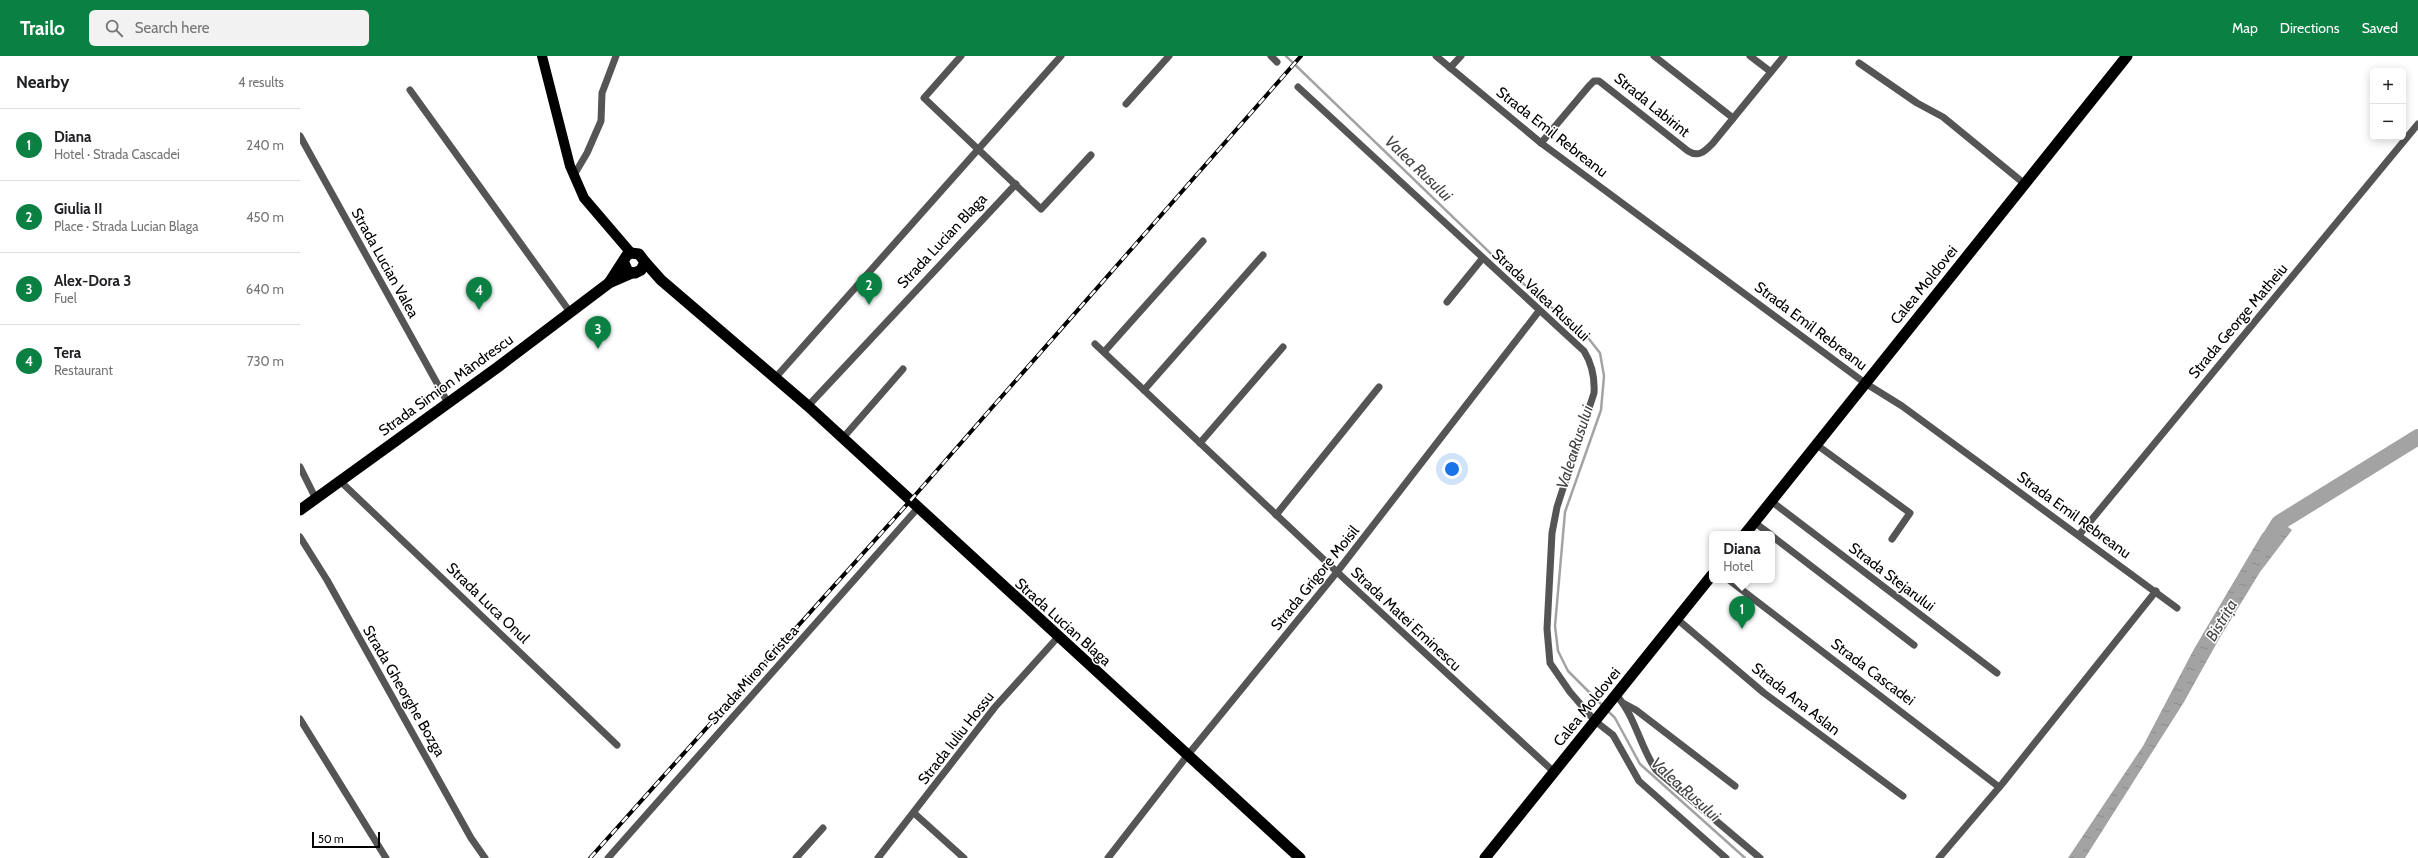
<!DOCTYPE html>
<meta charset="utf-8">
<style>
:root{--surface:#fff;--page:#f2f2f2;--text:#202124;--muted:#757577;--line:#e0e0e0;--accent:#0b8043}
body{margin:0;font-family:Cabin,sans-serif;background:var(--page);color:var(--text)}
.controls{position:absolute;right:12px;top:12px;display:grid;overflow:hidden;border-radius:6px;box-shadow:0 2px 10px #0003}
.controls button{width:36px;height:36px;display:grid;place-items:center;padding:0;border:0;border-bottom:1px solid var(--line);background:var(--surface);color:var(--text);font:20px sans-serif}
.scale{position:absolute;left:12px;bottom:10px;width:68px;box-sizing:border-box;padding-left:4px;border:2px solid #000;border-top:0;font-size:11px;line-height:14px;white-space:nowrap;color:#000;-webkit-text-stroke:3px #fff;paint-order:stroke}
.you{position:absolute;left:1152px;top:413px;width:14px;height:14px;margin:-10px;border:3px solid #fff;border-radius:50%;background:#1a73e8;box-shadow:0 0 0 6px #1a73e833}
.badge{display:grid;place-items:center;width:26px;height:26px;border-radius:50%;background:var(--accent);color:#fff;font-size:13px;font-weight:700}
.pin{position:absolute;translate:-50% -33px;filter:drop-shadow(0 1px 2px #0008)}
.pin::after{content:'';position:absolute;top:21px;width:14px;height:12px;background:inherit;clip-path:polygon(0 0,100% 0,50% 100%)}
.popup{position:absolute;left:1409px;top:475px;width:66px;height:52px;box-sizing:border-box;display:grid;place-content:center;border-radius:6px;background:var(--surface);filter:drop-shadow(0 1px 3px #0005);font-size:13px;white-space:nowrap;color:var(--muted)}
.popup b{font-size:15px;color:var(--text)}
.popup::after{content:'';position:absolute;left:50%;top:100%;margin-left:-8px;border:8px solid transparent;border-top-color:var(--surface)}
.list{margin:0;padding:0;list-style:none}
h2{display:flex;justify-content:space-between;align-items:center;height:52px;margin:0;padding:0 16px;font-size:17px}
h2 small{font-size:13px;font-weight:400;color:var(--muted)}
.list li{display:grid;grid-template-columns:26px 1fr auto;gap:12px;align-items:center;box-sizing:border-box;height:72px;padding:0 16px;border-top:1px solid var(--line)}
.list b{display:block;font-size:15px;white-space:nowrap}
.list p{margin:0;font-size:13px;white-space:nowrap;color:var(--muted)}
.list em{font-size:13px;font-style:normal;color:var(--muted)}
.icon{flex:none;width:22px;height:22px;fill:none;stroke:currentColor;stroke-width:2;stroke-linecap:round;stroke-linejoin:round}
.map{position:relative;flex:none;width:2118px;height:802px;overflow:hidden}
header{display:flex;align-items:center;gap:24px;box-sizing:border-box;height:56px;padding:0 20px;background:var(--accent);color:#fff}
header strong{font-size:19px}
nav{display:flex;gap:22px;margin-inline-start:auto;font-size:14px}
.search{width:280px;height:36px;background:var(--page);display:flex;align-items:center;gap:10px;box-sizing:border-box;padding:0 14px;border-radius:6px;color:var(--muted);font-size:15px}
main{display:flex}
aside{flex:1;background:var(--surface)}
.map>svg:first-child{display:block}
</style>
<header>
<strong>Trailo</strong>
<div class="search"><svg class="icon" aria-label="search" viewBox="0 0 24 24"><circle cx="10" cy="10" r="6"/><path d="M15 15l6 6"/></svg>Search here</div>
<nav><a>Map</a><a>Directions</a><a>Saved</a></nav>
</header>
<main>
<aside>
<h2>Nearby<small>4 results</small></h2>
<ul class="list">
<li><span class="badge">1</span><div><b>Diana</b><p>Hotel · Strada Cascadei</p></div><em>240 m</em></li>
<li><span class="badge">2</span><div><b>Giulia II</b><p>Place · Strada Lucian Blaga</p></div><em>450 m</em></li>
<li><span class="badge">3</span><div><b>Alex-Dora 3</b><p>Fuel</p></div><em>640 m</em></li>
<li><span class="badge">4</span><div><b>Tera</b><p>Restaurant</p></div><em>730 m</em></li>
</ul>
</aside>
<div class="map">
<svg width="2118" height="802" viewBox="0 0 2118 802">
<defs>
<pattern id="water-ripples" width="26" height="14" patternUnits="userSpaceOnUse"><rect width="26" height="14" fill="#a3a3a3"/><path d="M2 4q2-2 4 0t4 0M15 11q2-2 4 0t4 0" fill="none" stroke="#8b8b8b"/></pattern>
</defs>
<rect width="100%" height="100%" fill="#fff"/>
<path fill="url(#water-ripples)" d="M1977,463l15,11 -32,42 -41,67 -35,63 -99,156h-17l75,-112 51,-97 68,-115z"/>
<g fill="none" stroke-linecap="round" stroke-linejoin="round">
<g stroke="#a3a3a3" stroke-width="2.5">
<path d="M986,0l227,219 76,64 11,14 4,23 -3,34 -36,102 -10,114 3,25 10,20 35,35"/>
<path d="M1308,655l7,7 25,46 105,94"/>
</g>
<path stroke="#a3a3a3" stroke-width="16" d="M1969,483l10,-16 139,-86"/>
<g stroke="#555" stroke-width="7">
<path d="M661,0l-37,42 117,111 50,-54"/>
<path d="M971,0l6,6"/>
<path d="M1136,0l105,87 324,240 37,23 275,202"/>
<path d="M1354,0l79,62"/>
<path d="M1450,0l21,16"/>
<path d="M1559,7l58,40 26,14 83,68"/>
<path d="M1150,12l11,-12"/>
<path d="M998,31l286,264c8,13 11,26 10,42l-37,114 -5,26 -5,96 3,34 20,29 25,29 18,14 26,46 87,77"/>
<path d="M110,34l160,222"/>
<path d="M826,48l43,-48"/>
<path d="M0,80l148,267"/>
<path d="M1241,87l48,-57 5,-5h5l89,70c11,7 17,0 25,-8l71,-87"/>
<path d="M274,119l13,-22 14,-32 1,-28 14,-37"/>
<path d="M1147,246l35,-43"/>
<path d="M795,288l242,228 216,199"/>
<path d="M804,296l99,-111"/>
<path d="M476,321l285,-321"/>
<path d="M844,334l119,-135"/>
<path d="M508,350l208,-222"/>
<path d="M542,383l61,-70"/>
<path d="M900,387l83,-96"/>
<path d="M1517,389l93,68 -18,26"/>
<path d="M0,411l16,32"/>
<path d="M40,425l277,264"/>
<path d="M1471,445l226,172"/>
<path d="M976,459l103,-128"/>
<path d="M1454,466l16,12"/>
<path d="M1779,479l339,-411"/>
<path d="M1472,480l142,109"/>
<path d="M0,481l27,43 144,258 14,20"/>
<path d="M1429,524l270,207"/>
<path d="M1377,563l87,74 139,103"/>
<path d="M1316,639c19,20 24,52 40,75l104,88"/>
<path d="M1323,647l13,7 99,76"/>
<path d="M0,663l86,139"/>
<path d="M614,757l50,45"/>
<path d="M308,802l309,-349"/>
<path d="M496,802l27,-30"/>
<path d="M578,802l117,-151 63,-70"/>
<path d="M808,802l79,-102 150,-184 202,-261"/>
<path d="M1639,802l63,-74 154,-193"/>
</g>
<path stroke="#000" stroke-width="10" d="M242,0l28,110 14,32 47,55"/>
<g stroke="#000" stroke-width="11">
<path d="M345,206l16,18 147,126 492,452"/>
<path d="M309,227l18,-28 4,-2 8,1 6,8 -4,8 -6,3 -7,-1 -4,-9"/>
<path d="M0,454l198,-143 111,-84 23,-10"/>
<path d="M1445,478l382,-478"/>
<path d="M1185,802l227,-283"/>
</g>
<defs>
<path id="rail" d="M290,802l320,-357 391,-445"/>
</defs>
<use href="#rail" stroke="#000" stroke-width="4"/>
<use href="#rail" stroke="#fff" stroke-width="2.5" stroke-dasharray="8" stroke-linecap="butt"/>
</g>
<g text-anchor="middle" stroke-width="3" stroke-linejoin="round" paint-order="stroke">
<g font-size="15" fill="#000" stroke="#fff">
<text transform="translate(1352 49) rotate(39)" y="5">Strada Labirint</text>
<text transform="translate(1252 76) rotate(38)" y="5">Strada Emil Rebreanu</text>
<text transform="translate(642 185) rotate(-47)" y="5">Strada Lucian Blaga</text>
<text transform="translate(85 207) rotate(61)" y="5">Strada Lucian Valea</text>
<text transform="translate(1624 229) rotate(-51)" y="5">Calea Moldovei</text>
<text transform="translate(1241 239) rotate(43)" y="5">Strada Valea Rusului</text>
<text transform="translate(1938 265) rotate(-50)" y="5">Strada George Matheiu</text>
<text transform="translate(1511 270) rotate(37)" y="5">Strada Emil Rebreanu</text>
<text transform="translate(146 329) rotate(-36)" y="5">Strada Simion Mândrescu</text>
<text transform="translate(1774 459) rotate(36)" y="5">Strada Emil Rebreanu</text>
<text transform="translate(1592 521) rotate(37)" y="5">Strada Stejarului</text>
<text transform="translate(1015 522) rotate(-51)" y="5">Strada Grigore Moisil</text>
<text transform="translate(188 547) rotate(44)" y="5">Strada Luca Onul</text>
<text transform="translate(1106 563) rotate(43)" y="5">Strada Matei Eminescu</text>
<text transform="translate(763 566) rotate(42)" y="5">Strada Lucian Blaga</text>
<text transform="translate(1573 616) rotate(37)" y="5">Strada Cascadei</text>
<text transform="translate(453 619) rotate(-48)" y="5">Strada Miron Cristea</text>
<text transform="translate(104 635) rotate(60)" y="5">Strada Gheorghe Bozga</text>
<text transform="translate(1496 643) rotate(38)" y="5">Strada Ana Aslan</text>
<text transform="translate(1287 651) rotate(-51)" y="5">Calea Moldovei</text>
<text transform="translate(656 682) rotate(-52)" y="5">Strada Iuliu Hossu</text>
</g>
<g font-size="16" font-style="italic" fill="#444" stroke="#fff">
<text transform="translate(1119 112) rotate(44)" y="6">Valea Rusului</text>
<text transform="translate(1274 391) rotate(-72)" y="6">Valea Rusului</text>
<text transform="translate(1921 564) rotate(-59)" y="6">Bistrița</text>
<text transform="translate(1386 733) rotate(42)" y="6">Valea Rusului</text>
</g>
</g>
</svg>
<div class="controls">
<button>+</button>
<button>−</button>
</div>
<div class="scale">50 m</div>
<div class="you"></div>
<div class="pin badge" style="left:1442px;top:573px">1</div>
<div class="popup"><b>Diana</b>Hotel</div>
<div class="pin badge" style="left:569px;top:249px">2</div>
<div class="pin badge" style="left:298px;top:293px">3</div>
<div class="pin badge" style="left:179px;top:254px">4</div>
</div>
</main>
